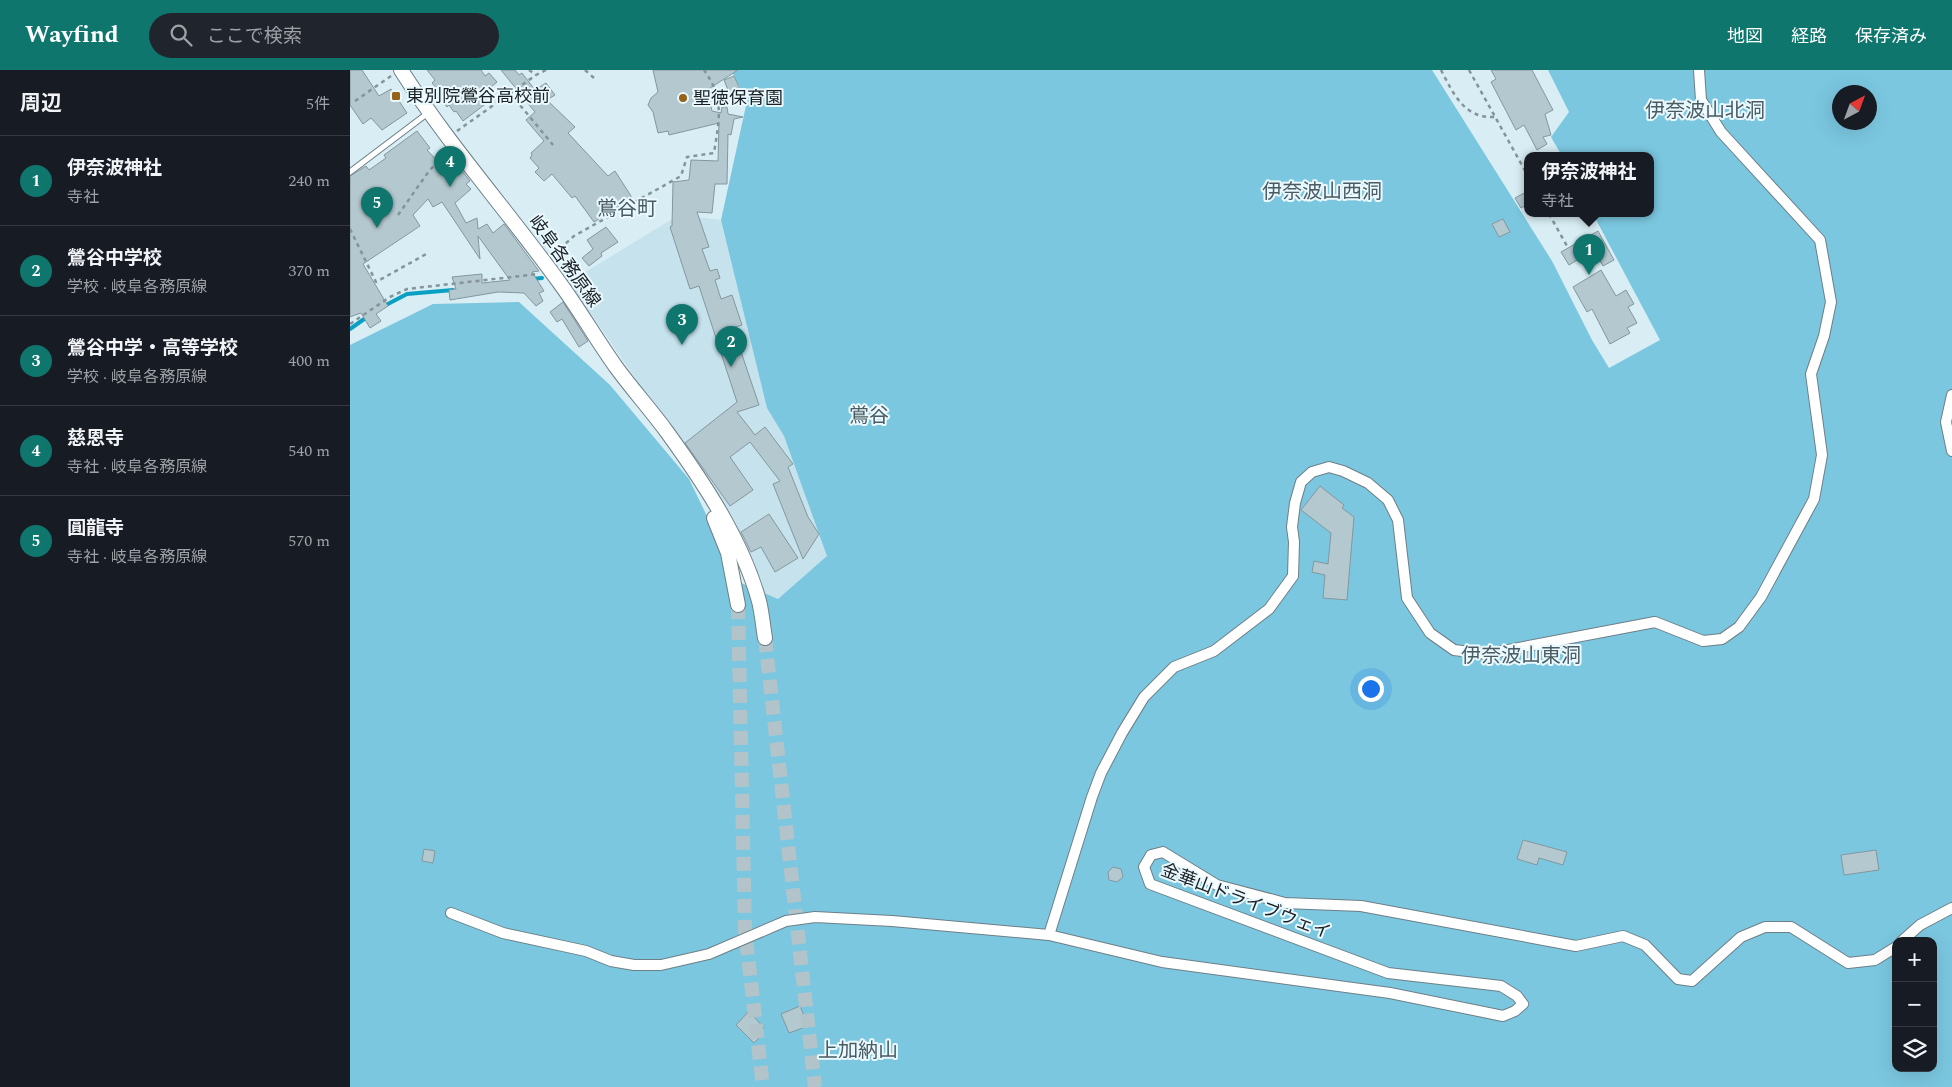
<!DOCTYPE html>
<html lang="ja">
<meta charset="utf-8">
<style>
:root{--surface:#171b24;--page:#20242c;--text:#f1f3f6;--muted:#9ea1a6;--line:#363941;--accent:#0f766e}
body{margin:0;font-family:Spectral,"Noto Sans JP",serif;background:var(--page);color:var(--text)}
.controls{position:absolute;right:15px;bottom:15px;display:grid;overflow:hidden;border-radius:10px;box-shadow:0 5px 20px #0002}
.controls button{width:45px;height:45px;display:grid;place-items:center;padding:0;border:0;border-bottom:1px solid var(--line);background:var(--surface);color:var(--text);font:25px sans-serif}
.compass{position:absolute;left:1482px;top:15px;width:45px;height:45px;border-radius:50%;background:var(--surface);box-shadow:0 5px 20px #0002;rotate:41deg}
.you{position:absolute;left:1020px;top:618px;width:18px;height:18px;margin:-12px;border:4px solid #fff;border-radius:50%;background:#1a73e8;box-shadow:0 0 0 8px #1a73e833}
.badge{display:grid;place-items:center;width:32px;height:32px;border-radius:50%;background:var(--accent);color:#fff;font-size:16px;font-weight:700}
.pin{position:absolute;translate:-50% -41px;filter:drop-shadow(0 1px 2px #0008)}
.pin::after{content:'';position:absolute;top:26px;width:18px;height:15px;background:inherit;clip-path:polygon(0 0,100% 0,50% 100%)}
.popup{position:absolute;left:1174px;top:82px;width:130px;height:65px;box-sizing:border-box;display:grid;place-content:center;border-radius:10px;background:var(--surface);filter:drop-shadow(0 1px 4px #0005);font-size:16px;white-space:nowrap;color:var(--muted)}
.popup b{font-size:19px;color:var(--text)}
.popup::after{content:'';position:absolute;left:50%;top:100%;margin-left:-10px;border:10px solid transparent;border-top-color:var(--surface)}
.list{margin:0;padding:0;list-style:none}
h2{display:flex;justify-content:space-between;align-items:center;height:65px;margin:0;padding:0 20px;font-size:21px}
h2 small{font-size:16px;font-weight:400;color:var(--muted)}
.list li{display:grid;grid-template-columns:32px 1fr auto;gap:15px;align-items:center;box-sizing:border-box;height:90px;padding:0 20px;border-top:1px solid var(--line)}
.list b{display:block;font-size:19px;white-space:nowrap}
.list p{margin:0;font-size:16px;white-space:nowrap;color:var(--muted)}
.list em{font-size:16px;font-style:normal;color:var(--muted)}
.icon{flex:none;width:28px;height:28px;fill:none;stroke:currentColor;stroke-width:2;stroke-linecap:round;stroke-linejoin:round}
.map{position:relative;flex:none;width:1602px;height:1017px;overflow:hidden}
header{display:flex;align-items:center;gap:30px;box-sizing:border-box;height:70px;padding:0 25px;background:var(--accent);color:#fff}
header strong{font-size:24px}
nav{display:flex;gap:28px;margin-inline-start:auto;font-size:18px}
.search{width:350px;height:45px;background:var(--page);display:flex;align-items:center;gap:12px;box-sizing:border-box;padding:0 18px;border-radius:28px;color:var(--muted);font-size:19px}
main{display:flex}
aside{flex:1;background:var(--surface)}
.map>svg:first-child{display:block}
</style>
<header>
<strong>Wayfind</strong>
<div class="search"><svg class="icon" aria-label="search" viewBox="0 0 24 24"><circle cx="10" cy="10" r="6"/><path d="M15 15l6 6"/></svg>ここで検索</div>
<nav><a>地図</a><a>経路</a><a>保存済み</a></nav>
</header>
<main>
<aside>
<h2>周辺<small>5件</small></h2>
<ul class="list">
<li><span class="badge">1</span><div><b>伊奈波神社</b><p>寺社</p></div><em>240 m</em></li>
<li><span class="badge">2</span><div><b>鶯谷中学校</b><p>学校 · 岐阜各務原線</p></div><em>370 m</em></li>
<li><span class="badge">3</span><div><b>鶯谷中学・高等学校</b><p>学校 · 岐阜各務原線</p></div><em>400 m</em></li>
<li><span class="badge">4</span><div><b>慈恩寺</b><p>寺社 · 岐阜各務原線</p></div><em>540 m</em></li>
<li><span class="badge">5</span><div><b>圓龍寺</b><p>寺社 · 岐阜各務原線</p></div><em>570 m</em></li>
</ul>
</aside>
<div class="map">
<svg width="1602" height="1017" viewBox="0 0 1602 1017">
<rect width="100%" height="100%" fill="#d8edf4"/>
<path fill="#c5e2ed" d="M329,145l42,5 46,188 17,28 44,120 -50,43 -13,-6 -42,-88 -154,-223z"/>
<path fill="#7bc7e0" fill-rule="evenodd" d="M381,0h701l120,191 40,79 17,28 51,-28 -67,-126h57v-58h-88l-11,-19 18,-25 -21,-42h404v1017h-1602v-742l83,-41 86,-2 91,83 79,94 50,103 39,17 49,-43 -43,-120 -17,-28 -46,-188 26,-119zM1490,22h30v30h-30zM1546,871h37v127h-37z"/>
<g fill="none" stroke-linecap="round" stroke-linejoin="round">
<g stroke="#09a0c3" stroke-width="4">
<path d="M182,209l10,-1"/>
<path d="M34,236l23,-12 46,-4"/>
<path d="M0,259l17,-12"/>
</g>
</g>
<g fill="#b4c8cf" stroke="#84979e">
<path d="M0,0h12l17,26 12,-7 16,24 -25,17 -11,-12 -8,6 -13,-19z"/>
<path d="M77,0h54l4,6 4,-3 8,9 -11,9 6,8 -29,22 -7,-10 -2,1 -5,-7 -2,2 -12,-14 3,-3 -6,-7 3,-3z"/>
<path d="M151,0h14l4,5 3,-2 13,17 11,-7 9,12 -8,5 28,27 -7,6 40,43 7,-5 16,25v3l-37,23 -19,-26 -3,2 -20,-24 -8,7 -9,-9 4,-4 -9,-10 2,-3 -1,-2 13,-12 -18,-21 9,-8z"/>
<path d="M303,0h85l-31,20 5,21 9,2 1,-6h5l1,7 15,3 -9,2 -3,16 -3,-1 -1,50h-12l-3,29 -15,-1 12,35 -7,2 8,22 7,-2 3,9 -5,2 6,19 11,-4 10,30 -9,3 26,77 -22,7 18,23 10,-8 28,37 -5,3 20,50 11,17 -16,25 -30,-75 7,-3 -30,-39 -20,15 23,33 -23,16 -45,-63 52,-41 -38,-116 -9,3 -20,-62 2,-1 1,-44 16,-2 2,-20 27,1 1,-38 -50,12 -1,-4 -10,2 -5,-21 -5,-7 3,-7 7,-6z"/>
<path d="M1141,0h41l21,40 -8,4 6,21 -8,2 4,7 -10,6 -13,-25 -8,5 -25,-48 5,-3z"/>
<path d="M384,6l11,24 -11,5 -10,-25z"/>
<path d="M67,61l13,17 -3,2 21,22 7,-6 2,3 2,-2 11,14 -4,3 5,5 -16,14 11,20 11,-5 1,11 9,-5 6,9 11,-9 35,47 -7,1 12,19 -5,2 4,8 -7,5 -12,-13 -26,-1 -48,8 -1,-10 7,-1 -4,-12 30,-3v9l28,-3 -32,-44 2,23 -38,-57 -9,5 -5,-8 -15,16 7,11 -57,38 25,42 -12,8 5,7 -11,7 -9,-15 -11,4v-141l16,-10 3,4 17,-12 -2,-3z"/>
<path d="M1178,121v13l-7,4 -6,-10z"/>
<path d="M1153,149l7,13 -11,5 -7,-13z"/>
<path d="M256,157l12,15 -17,11 1,3 -13,10 -7,-8 11,-9 -6,-9z"/>
<path d="M1248,161l16,29 -11,6 -9,-16 -25,15 -8,-13z"/>
<path d="M1251,200l15,26 10,-6 8,14 -6,3 9,16 -10,5 3,5 -20,11 -18,-35 -5,3 -14,-25z"/>
<path d="M213,232l25,39 -9,6 -17,-28 -5,3 -7,-10z"/>
<path d="M970,416l24,19 -2,3 12,9 -7,83 -24,-2 2,-23 -13,-3 2,-11 14,3 3,-31 -30,-23z"/>
<path d="M419,444l29,44 -23,14 -14,-25 -10,5 -10,-20z"/>
<path d="M1173,770l44,12 -4,13 -24,-7 -2,7 -20,-6z"/>
<path d="M74,779l11,2 -2,12 -11,-2z"/>
<path d="M1526,780l3,20 -35,5 -3,-20z"/>
<path d="M763,797l8,2 2,8 -6,5 -8,-2 -1,-8z"/>
<path d="M450,936l8,20 -19,7 -8,-19z"/>
<path d="M399,941l15,17 -5,5 3,2 -8,8 -18,-18z"/>
</g>
<g fill="none" stroke-linecap="round" stroke-linejoin="round">
<g stroke="#b2c4ca" stroke-width="14" stroke-dasharray="14 7" stroke-linecap="butt">
<path d="M388,535l7,325 18,157"/>
<path d="M415,568l50,449"/>
</g>
<defs>
<path id="service" d="M0,102l78,-59"/>
<g id="minor">
<path d="M1602,325l-6,27 6,29"/>
<path d="M101,843l52,20 83,18 25,10 23,4h27l48,-11 77,-33 29,-4 77,4 157,14 113,27 228,31 113,23 12,-5 8,-7 -6,-8 -16,-10 -113,-13 -238,-89 -6,-17 7,-12 12,-3 54,33 68,18 76,3 215,40 47,-10 22,9 33,34 14,2 49,-44 24,-10h26l57,36 27,-3 21,-13"/>
<path d="M699,865l43,-138 9,-24 21,-40 22,-36 30,-30 40,-16 55,-42 24,-33 1,-34 -2,-15 3,-24 6,-21 11,-10 17,-5 14,4 25,12 20,17 10,20 9,78 23,35 24,17 33,4 168,-32 48,19 19,-2 17,-12 22,-30 53,-98 8,-44 -11,-81 13,-38 7,-34 -11,-62 -99,-108 -20,-32 -2,-30"/>
<path d="M1552,871l18,-16 32,-17"/>
</g>
<g id="secondary">
<path d="M51,0c47,74 106,140 158,212 20,27 37,57 57,85 16,22 35,43 51,65 37,51 75,108 92,169 3,12 4,25 6,37"/>
<path d="M364,448l14,35 10,52"/>
</g>
</defs>
<use href="#service" stroke="#6d7f86" stroke-width="7"/>
<use href="#minor" stroke="#6d7f86" stroke-width="12"/>
<use href="#secondary" stroke="#6d7f86" stroke-width="16"/>
<g stroke="#859499" stroke-width="2.5" stroke-dasharray="4 4" stroke-linecap="butt">
<path d="M179,0l7,5"/>
<path d="M235,0l9,8"/>
<path d="M1091,0c12,23 23,49 54,47"/>
<path d="M1119,0l59,106"/>
<path d="M160,23l43,52"/>
<path d="M5,31l36,-25"/>
<path d="M107,61l79,-56 10,-5"/>
<path d="M1199,144l18,32"/>
<path d="M48,145l31,-44 17,-18"/>
<path d="M0,159l26,53 52,-29"/>
<path d="M204,184l20,-18 107,-60 6,-19 27,-4c5,-33 11,-54 -10,-83"/>
<path d="M0,254l40,-27 17,-8 131,-15"/>
</g>
<use href="#service" stroke="#fff" stroke-width="5"/>
<use href="#minor" stroke="#fff" stroke-width="10"/>
<use href="#secondary" stroke="#fff" stroke-width="14"/>
</g>
<g fill="#966317" stroke="#e9f9ff" stroke-width="2">
<rect x="41" y="21" width="10" height="10" rx="2.5"/>
<circle cx="333" cy="28" r="5"/>
</g>
<g text-anchor="middle" stroke-width="4" stroke-linejoin="round" paint-order="stroke">
<g font-size="18" fill="#1a2124" stroke="#e9f9ff" text-anchor="start">
<text x="56" y="32">東別院鶯谷高校前</text>
<text x="343" y="34">聖徳保育園</text>
</g>
<g font-size="18" fill="#1a2124" stroke="#e9f9ff">
<text transform="translate(215 191) rotate(54)" y="6">岐阜各務原線</text>
<text transform="translate(896 831) rotate(21)" y="6">金華山ドライブウェイ</text>
</g>
<g font-size="20" fill="#4a5b61" stroke="#e9f9ff">
<text x="1355" y="47">伊奈波山北洞</text>
<text x="972" y="128">伊奈波山西洞</text>
<text x="277" y="145">鴬谷町</text>
<text x="519" y="352">鴬谷</text>
<text x="1171" y="592">伊奈波山東洞</text>
<text x="508" y="987">上加納山</text>
</g>
</g>
</svg>
<div class="controls">
<button>+</button>
<button>−</button>
<button><svg class="icon" aria-label="layers" viewBox="0 0 24 24"><path d="M12 4l9 5-9 5-9-5zM3 14l9 5 9-5"/></svg></button>
</div>
<svg class="compass" viewBox="-18 -18 36 36"><path d="M0-13l5 13h-10z" fill="#e53935"/><path d="M0 13l5-13h-10z" fill="#9ea1a6"/></svg>
<div class="you"></div>
<div class="pin badge" style="left:1239px;top:205px">1</div>
<div class="popup"><b>伊奈波神社</b>寺社</div>
<div class="pin badge" style="left:381px;top:297px">2</div>
<div class="pin badge" style="left:332px;top:275px">3</div>
<div class="pin badge" style="left:100px;top:117px">4</div>
<div class="pin badge" style="left:27px;top:158px">5</div>
</div>
</main>
